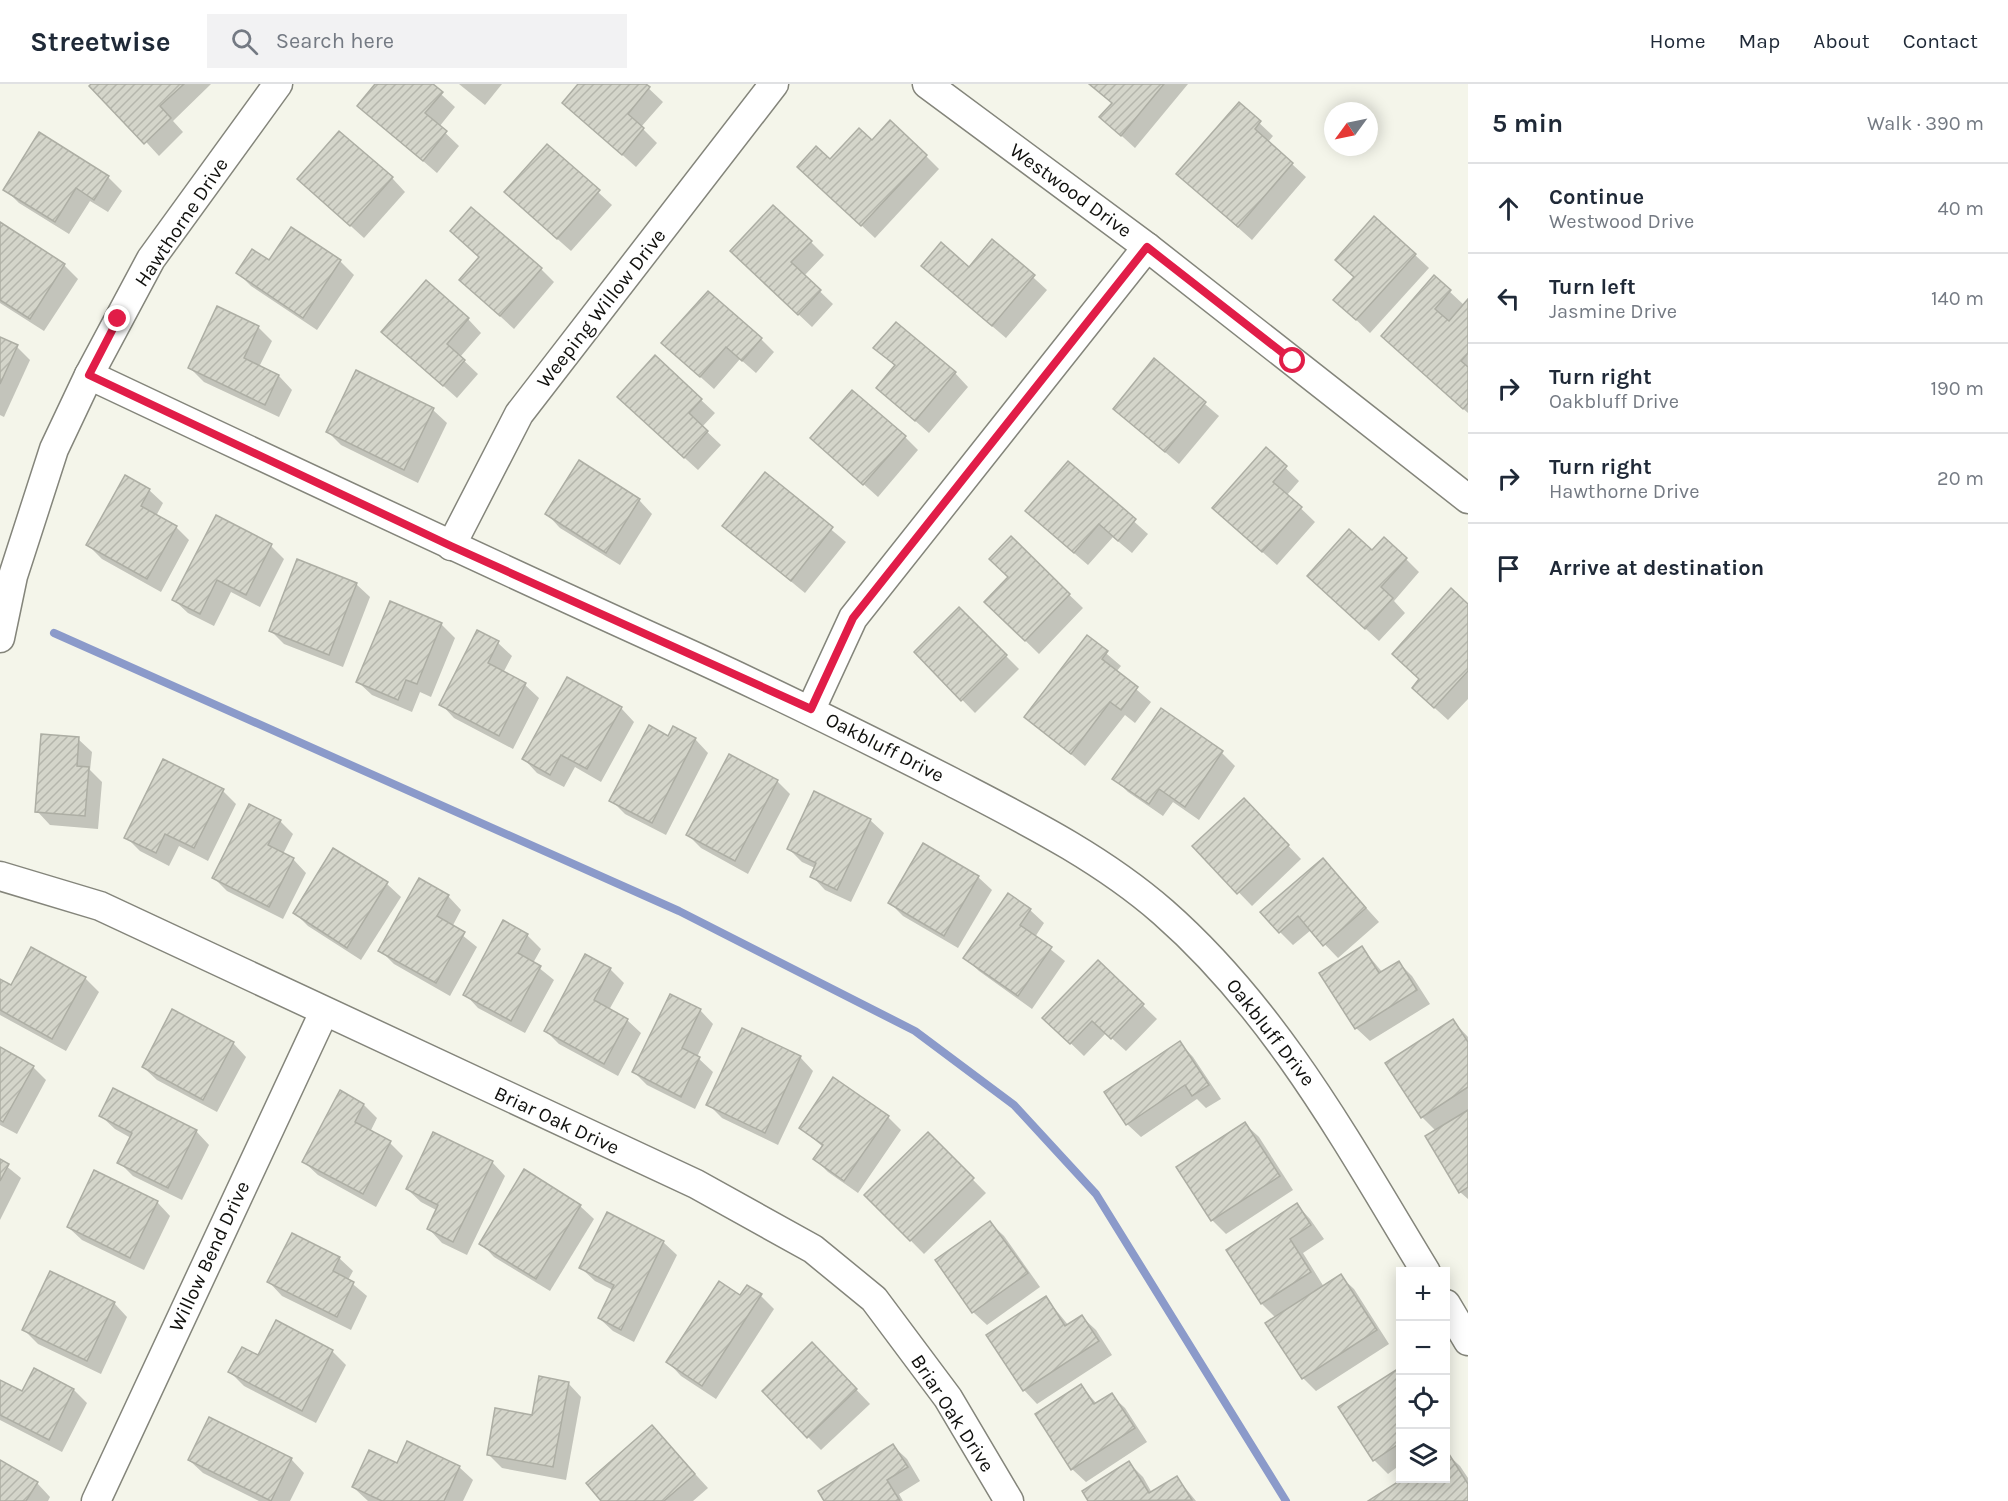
<!DOCTYPE html>
<meta charset="utf-8">
<style>
:root{--surface:#fff;--page:#f2f2f3;--text:#1f2937;--muted:#747a83;--line:#e0e1e3}
body{margin:0;font-family:Karla,sans-serif;background:var(--page);color:var(--text)}
.controls{position:absolute;right:18px;bottom:18px;display:grid;overflow:hidden;border-radius:0px;box-shadow:0 3px 15px #0003}
.controls button{width:54px;height:54px;display:grid;place-items:center;padding:0;border:0;border-bottom:2px solid var(--line);background:var(--surface);color:var(--text);font:30px sans-serif}
.compass{position:absolute;left:1324px;top:18px;width:54px;height:54px;border-radius:50%;background:var(--surface);box-shadow:0 3px 15px #0003;rotate:237deg}
.stop{position:absolute;width:18px;height:18px;margin:-14px;border:4px solid #e11d48;border-radius:50%;background:#fff}
.stop.end{background:#e11d48;border-color:#fff;box-shadow:0 2px 6px #0008}
.list{margin:0;padding:0;list-style:none}
h2{display:flex;justify-content:space-between;align-items:center;height:78px;margin:0;padding:0 24px;font-size:26px}
h2 small{font-size:20px;font-weight:400;color:var(--muted)}
.list li{display:grid;grid-template-columns:39px 1fr auto;gap:18px;align-items:center;box-sizing:border-box;height:90px;padding:0 24px;border-top:2px solid var(--line)}
.list b{display:block;font-size:22px;white-space:nowrap}
.list p{margin:0;font-size:20px;white-space:nowrap;color:var(--muted)}
.list em{font-size:20px;font-style:normal;color:var(--muted)}
.icon{flex:none;width:33px;height:33px;fill:none;stroke:currentColor;stroke-width:2;stroke-linecap:round;stroke-linejoin:round}
.map{position:relative;flex:none;width:1468px;height:1417px;overflow:hidden}
header{display:flex;align-items:center;gap:36px;box-sizing:border-box;height:84px;padding:0 30px;background:var(--surface);border-bottom:2px solid var(--line)}
header strong{font-size:28px}
nav{display:flex;gap:33px;margin-inline-start:auto;font-size:21px}
.search{width:420px;height:54px;background:var(--page);display:flex;align-items:center;gap:15px;box-sizing:border-box;padding:0 21px;border-radius:0px;color:var(--muted);font-size:22px}
main{display:flex}
aside{flex:1;background:var(--surface)}
.map>svg:first-child{display:block}
</style>
<header>
<strong>Streetwise</strong>
<div class="search"><svg class="icon" aria-label="search" viewBox="0 0 24 24"><circle cx="10" cy="10" r="6"/><path d="M15 15l6 6"/></svg>Search here</div>
<nav><a>Home</a><a>Map</a><a>About</a><a>Contact</a></nav>
</header>
<main>
<div class="map">
<svg width="1468" height="1417" viewBox="0 0 1468 1417">
<defs>
<pattern id="building-hatch" width="6" height="6" patternUnits="userSpaceOnUse" patternTransform="scale(1.5)"><rect width="6" height="6" fill="#d4d5ca"/><path d="M-1 1l2-2M0 6l6-6M5 7l2-2" fill="none" stroke="#b5b6ac"/></pattern>
</defs>
<rect width="100%" height="100%" fill="#f4f5ea"/>
<g fill="#0003">
<path d="M93,0h118l-38,37 10,11 -24,24z"/>
<path d="M377,0h53l25,23 -16,20 20,19 -22,27 -78,-67z"/>
<path d="M459,0h43l-17,21z"/>
<path d="M580,0h64l19,18 -22,25 16,16 -21,24 -72,-64z"/>
<path d="M1090,0h98l-53,64 -34,-31 12,-13z"/>
<path d="M1239,20l34,32 -5,6 38,35 -54,63 -74,-66z"/>
<path d="M40,50l68,43 14,14 -14,21 -18,-11 -21,33 -50,-31 -14,-14z"/>
<path d="M872,58l54,14 13,13 -64,69 -62,-58 17,-19z"/>
<path d="M548,62l64,59 -41,46 -51,-45z"/>
<path d="M392,94l13,14 -41,46 -65,-59z"/>
<path d="M0,140l64,41 14,14 -34,52 -44,-28z"/>
<path d="M993,157l54,49 -41,48 -69,-59 32,-10z"/>
<path d="M811,158l13,13 -20,21 29,28 -21,23 -66,-62z"/>
<path d="M1415,171l14,13 -59,65 -21,-20z"/>
<path d="M480,173l61,12 13,13 -40,47 -53,-49z"/>
<path d="M340,177l14,14 -37,55 -66,-44 -13,-13 31,-11z"/>
<path d="M1434,193l31,29 3,-4v111l-72,-64z"/>
<path d="M468,235l13,14 -21,24 18,17 -21,24 -74,-66z"/>
<path d="M258,243l14,14 -13,26 20,9 13,14 -13,27 -75,-35 -14,-14z"/>
<path d="M0,255l17,8 13,13 -26,57 -4,-2z"/>
<path d="M761,255l13,13 -18,21 -16,-14 -26,30 -37,-33z"/>
<path d="M876,264l79,25 13,14 -39,46 -51,-45 18,-21z"/>
<path d="M655,273l60,56 -13,14 19,18 -23,25 -66,-60z"/>
<path d="M1154,277l65,55 -40,48 -64,-55z"/>
<path d="M433,326l14,13 -29,60 -77,-38 -13,-13z"/>
<path d="M905,353l13,13 -40,47 -66,-59z"/>
<path d="M1266,365l33,32 -12,14 28,27 -38,43 -49,-44z"/>
<path d="M1068,379l80,71 -16,19 -19,-16 -25,28 -48,-41z"/>
<path d="M765,390l81,68 -41,51 -81,-67z"/>
<path d="M126,393l23,13 14,13 -7,13 20,11 13,13 -28,52 -59,-33 -14,-14z"/>
<path d="M639,416l13,14 -32,51 -60,-37 -13,-14z"/>
<path d="M1011,455l72,69 -44,46 -53,-52 24,-24z"/>
<path d="M271,462l13,13 -24,48 -29,-15 -17,34 -26,-13 -14,-13z"/>
<path d="M1372,468l34,7 13,13 -25,29 11,12 -26,28 -57,-52z"/>
<path d="M356,500l14,13 -27,70 -59,-23 -13,-13z"/>
<path d="M1452,507l16,15v93l-20,21 -21,-19 -6,-21z"/>
<path d="M959,525l60,60 -44,44 -59,-61z"/>
<path d="M441,540l14,14 -24,59 -11,-5 -8,20 -40,-17 -14,-13z"/>
<path d="M478,548l20,11 14,13 -9,17 22,12 14,13 -26,51 -59,-31 -13,-14z"/>
<path d="M1087,553l34,29 -5,6 35,30 -16,21 -10,-8 -40,51 -59,-50z"/>
<path d="M621,624l13,14 -33,60 -26,-15 -11,20 -27,-14 -13,-14z"/>
<path d="M669,654l26,1 13,14 -42,82 -41,-21 -14,-14z"/>
<path d="M78,655l14,13 -2,18 12,12 -4,47 -48,-4 -13,-14z"/>
<path d="M1222,669l13,13 -36,54 -26,-18 -10,14 -35,-24 -14,-14z"/>
<path d="M777,697l13,13 -42,80 -47,-26 -13,-13z"/>
<path d="M223,707l13,13 -28,57 -29,-15 -10,20 -29,-15 -14,-14z"/>
<path d="M1257,729l44,46 -49,47 -58,-60z"/>
<path d="M870,736l14,13 -33,69 -26,-12 -13,-14 3,-8 -13,-6 -14,-14z"/>
<path d="M280,737l13,13 -10,20 10,5 13,14 -23,46 -56,-28 -13,-13z"/>
<path d="M334,766l53,34 14,13 -40,63 -53,-34 -13,-13z"/>
<path d="M1323,776l56,62 -41,36 -27,-28 -18,15 -13,-13z"/>
<path d="M978,793l14,13 -34,58 -55,-32 -13,-13z"/>
<path d="M448,812l13,14 -9,17 25,20 -27,49 -56,-32 -14,-14z"/>
<path d="M1030,826l14,13 -9,14 30,24 -33,48 -53,-38 -14,-13z"/>
<path d="M503,838l24,13 14,14 -8,14 21,17 -29,53 -47,-25 -13,-14z"/>
<path d="M1362,864l21,25 16,-10 13,13 18,28 -60,37 -14,-13z"/>
<path d="M586,872l24,13 14,14 -15,27 18,10 14,13 -23,43 -59,-32 -13,-13z"/>
<path d="M1098,878l59,57 -31,32 -20,-18 -22,23 -26,-25z"/>
<path d="M85,894l14,14 -33,59 -66,-36v-34l11,6z"/>
<path d="M700,926l13,14 -16,33 16,15 -18,37 -48,-24 -13,-13z"/>
<path d="M1453,937l15,16v162l-8,-7 -24,-61 -14,-14z"/>
<path d="M233,959l13,14 -29,55 -60,-32 -14,-13z"/>
<path d="M1180,959l13,14 28,42 -15,9 -9,-9 -56,38 -14,-13z"/>
<path d="M0,965l33,18 13,13 -29,54 -17,-9z"/>
<path d="M800,973l13,14 -35,74 -56,-27 -14,-14z"/>
<path d="M364,1021l13,13 -7,14 20,11 13,13 -27,51 -58,-32 -14,-13z"/>
<path d="M101,1032l95,15 13,14 -27,55 -49,-24 -14,-14 12,-24 -16,-9z"/>
<path d="M888,1033l13,13 -43,63 -30,-21 -13,-13 8,-12 -22,-19z"/>
<path d="M1245,1040l14,13 34,53 -67,44 -14,-14z"/>
<path d="M928,1050l58,59 -62,61 -58,-59z"/>
<path d="M0,1077l21,17 -21,42z"/>
<path d="M492,1078l13,14 -38,79 -25,-12 -13,-14 9,-18 -17,-9 -14,-13z"/>
<path d="M157,1118l13,14 -26,54 -62,-30 -14,-13z"/>
<path d="M1297,1121l13,14 14,20 -21,14 21,34 16,-11 14,13 35,55 -73,47 -13,-13 -27,-60 -14,-14 -34,-54z"/>
<path d="M580,1122l14,13 -44,72 -56,-34 -13,-14z"/>
<path d="M990,1139l14,13 36,51 -53,38 -14,-13z"/>
<path d="M663,1158l14,13 -43,87 -21,-11 -14,-13 14,-28 -18,-9 -14,-13z"/>
<path d="M339,1174l14,13 -5,9 19,16 -16,34 -69,-34 -13,-14z"/>
<path d="M761,1212l13,13 -58,90 -35,-23 -13,-14 73,-65z"/>
<path d="M1046,1214l23,28 13,-9 14,13 16,25 -75,49 -13,-14z"/>
<path d="M114,1219l13,14 -26,57 -63,-30 -14,-14z"/>
<path d="M332,1267l14,14 -30,58 -72,-37 -14,-14z"/>
<path d="M826,1274l44,46 -49,46 -13,-13z"/>
<path d="M34,1286l40,20 13,13 -25,49 -62,-32v-39l23,12z"/>
<path d="M1396,1288l4,4v89l-12,9 -14,-14 -34,-52z"/>
<path d="M568,1299l13,14 -15,83 -64,-12 -14,-14z"/>
<path d="M1081,1302l16,18 14,-9 14,13 22,34 -61,40 -14,-13z"/>
<path d="M652,1343l56,61 -15,13h-90z"/>
<path d="M893,1362l14,13 13,22 -21,13 4,7h-78z"/>
<path d="M1446,1369l14,13 8,12v23h-97l75,-23z"/>
<path d="M291,1375l13,14 -14,28h-31l-56,-28 -14,-13z"/>
<path d="M0,1378l37,21 13,14 -2,4h-48z"/>
<path d="M1129,1379l14,14 9,16 25,-15 19,23h-106l-6,-10z"/>
<path d="M398,1381l61,2 14,13 -10,21h-95l-15,-14z"/>
</g>
<g fill="none" stroke-linecap="round" stroke-linejoin="round">
<path stroke="#8b9aca" stroke-width="8" d="M54,549l625,278 236,120 99,74 82,89 190,307"/>
</g>
<g fill="url(#building-hatch)" stroke="#adaea4" stroke-width="1.5">
<path d="M91,0h93l-24,22 11,12 -27,26 -55,-58z"/>
<path d="M375,0h58l10,8 -18,21 22,18 -24,30 -66,-55z"/>
<path d="M578,0h68l4,3 -22,27 16,14 -22,27 -60,-52z"/>
<path d="M1089,0h75l-43,52 -22,-19 13,-14z"/>
<path d="M1239,18l22,19 -6,8 38,34 -55,64 -62,-53z"/>
<path d="M890,36l37,35 -66,71 -64,-59 19,-21 14,13 29,-31 13,12z"/>
<path d="M339,47l54,46 -43,49 -53,-47z"/>
<path d="M39,48l70,44 -15,24 -18,-12 -21,34 -52,-32z"/>
<path d="M547,60l53,46 -43,49 -53,-47z"/>
<path d="M773,121l39,36 -21,21 30,28 -23,25 -68,-64z"/>
<path d="M471,123l71,61 -42,48 -41,-36 20,-23 -29,-26z"/>
<path d="M1374,132l42,38 -60,66 -23,-20 21,-23 -19,-17z"/>
<path d="M0,138l65,42 -35,55 -30,-19z"/>
<path d="M291,143l50,33 -38,58 -67,-45 16,-24 17,11z"/>
<path d="M992,155l43,36 -43,51 -71,-60 20,-24 28,25z"/>
<path d="M1434,191l17,15 -16,19 14,12 19,-22v54l-7,8 7,6v36l-5,6 -82,-73z"/>
<path d="M426,196l43,38 -22,26 18,16 -22,26 -62,-54z"/>
<path d="M708,207l54,47 -20,23 -16,-14 -26,30 -39,-34z"/>
<path d="M217,222l42,20 -15,32 35,17 -14,30 -77,-37z"/>
<path d="M896,238l60,50 -41,49 -39,-33 19,-23 -22,-17z"/>
<path d="M0,253l18,8 -18,39z"/>
<path d="M655,271l47,44 -13,14 19,18 -24,27 -67,-61z"/>
<path d="M1154,274l52,44 -41,50 -52,-43z"/>
<path d="M356,286l78,38 -30,62 -78,-38z"/>
<path d="M852,306l54,46 -43,49 -53,-47z"/>
<path d="M1266,363l21,19 -14,16 29,25 -40,45 -50,-44z"/>
<path d="M579,376l61,39 -34,54 -61,-39z"/>
<path d="M1068,377l68,58 -18,22 -19,-17 -25,29 -49,-42z"/>
<path d="M765,388l68,55 -42,54 -69,-55z"/>
<path d="M125,391l25,14 -9,17 36,20 -30,53 -61,-34z"/>
<path d="M216,431l56,29 -26,51 -29,-15 -17,34 -28,-14z"/>
<path d="M1349,445l23,21 12,-13 23,21 -26,29 12,11 -28,31 -58,-53z"/>
<path d="M1011,452l59,58 -45,47 -41,-39 24,-25 -19,-18z"/>
<path d="M297,475l60,24 -28,72 -60,-24z"/>
<path d="M1451,504l17,16v67l-34,37 -22,-20 7,-9 -27,-25z"/>
<path d="M390,517l52,22 -25,61 -11,-4 -8,20 -42,-18z"/>
<path d="M959,523l48,48 -46,46 -47,-49z"/>
<path d="M477,546l22,11 -11,22 38,20 -27,53 -60,-31z"/>
<path d="M1087,551l21,16 -6,8 36,28 -17,23 -11,-8 -39,52 -47,-37z"/>
<path d="M567,593l55,30 -35,62 -26,-14 -11,20 -28,-16z"/>
<path d="M1161,624l62,43 -38,56 -26,-18 -10,15 -37,-25z"/>
<path d="M649,641l19,11 5,-10 23,12 -44,85 -43,-22z"/>
<path d="M41,650l38,3 -2,29 12,1 -4,49 -50,-4z"/>
<path d="M729,670l49,26 -43,81 -49,-26z"/>
<path d="M163,675l61,30 -30,59 -29,-14 -9,19 -32,-15z"/>
<path d="M814,707l57,28 -34,71 -27,-13 6,-14 -29,-14z"/>
<path d="M1244,714l45,47 -52,49 -45,-48z"/>
<path d="M249,720l32,16 -13,25 26,13 -25,49 -57,-29z"/>
<path d="M923,759l56,33 -35,60 -56,-33z"/>
<path d="M333,764l55,34 -41,66 -54,-35z"/>
<path d="M1323,774l43,50 -43,38 -25,-30 -19,17 -19,-21z"/>
<path d="M419,794l30,17 -12,21 28,16 -29,51 -58,-32z"/>
<path d="M1008,809l23,16 -11,16 32,22 -34,49 -55,-38z"/>
<path d="M503,836l25,14 -10,19 23,13 -30,55 -48,-26z"/>
<path d="M1362,862l17,27 20,-12 18,29 -62,39 -36,-56z"/>
<path d="M31,863l55,30 -34,62 -52,-29v-31l11,6z"/>
<path d="M585,870l26,14 -17,32 34,19 -24,45 -60,-33z"/>
<path d="M1098,876l46,44 -33,35 -19,-18 -22,23 -28,-26z"/>
<path d="M670,910l31,15 -19,39 18,9 -19,40 -49,-25z"/>
<path d="M172,925l62,33 -31,58 -61,-33z"/>
<path d="M1453,935l15,23v45l-47,31 -36,-55z"/>
<path d="M742,944l59,28 -36,77 -59,-28z"/>
<path d="M1180,957l29,44 -17,11 -7,-11 -59,40 -22,-33z"/>
<path d="M0,963l34,19 -31,56 -3,-2z"/>
<path d="M833,993l56,39 -45,65 -31,-22 10,-14 -24,-17z"/>
<path d="M113,1004l84,42 -29,58 -51,-25 15,-30 -33,-17z"/>
<path d="M340,1006l24,14 -9,18 36,19 -28,53 -61,-32z"/>
<path d="M1468,1026v77l-9,6 -34,-57z"/>
<path d="M1245,1038l35,54 -69,45 -35,-54z"/>
<path d="M433,1048l60,29 -40,81 -26,-13 11,-24 -32,-16z"/>
<path d="M928,1048l46,46 -64,63 -46,-46z"/>
<path d="M0,1075l9,5 -9,17z"/>
<path d="M524,1085l57,36 -45,74 -57,-35z"/>
<path d="M94,1086l64,31 -28,57 -63,-31z"/>
<path d="M1297,1119l14,22 -21,14 21,33 -50,32 -35,-54z"/>
<path d="M607,1128l57,29 -43,89 -23,-12 16,-33 -35,-17z"/>
<path d="M990,1137l38,52 -56,40 -37,-53z"/>
<path d="M292,1149l48,24 -7,14 21,11 -17,35 -70,-35z"/>
<path d="M50,1187l65,31 -28,59 -65,-31z"/>
<path d="M1341,1190l36,56 -75,49 -37,-56z"/>
<path d="M719,1197l21,14 7,-10 15,9 -60,92 -36,-24z"/>
<path d="M1046,1212l19,30 17,-11 17,26 -76,50 -37,-56z"/>
<path d="M276,1236l57,30 -31,61 -74,-39 14,-25 16,8z"/>
<path d="M812,1258l45,47 -50,49 -45,-47z"/>
<path d="M34,1284l40,21 -25,51 -49,-25v-35l22,11z"/>
<path d="M1396,1286l4,6v67l-27,18 -35,-54z"/>
<path d="M539,1292l30,6 -16,85 -66,-12 8,-47 37,7z"/>
<path d="M1081,1300l13,20 18,-11 23,35 -64,42 -36,-56z"/>
<path d="M209,1333l83,41 -21,43 -83,-41z"/>
<path d="M652,1341l43,49 -31,27h-63l-15,-18z"/>
<path d="M407,1357l53,25 -16,35h-62l-30,-14 17,-37 28,13z"/>
<path d="M893,1360l15,23 -21,13 13,21h-76l-6,-10z"/>
<path d="M1447,1367l21,33v17h-100l36,-23h42z"/>
<path d="M0,1376l38,22 -12,19h-26z"/>
<path d="M1129,1377l20,32 28,-17 15,24 -104,1 -6,-10z"/>
</g>
<g fill="none" stroke-linecap="round" stroke-linejoin="round">
<defs>
<g id="street">
<path d="M927,0l220,163 321,252"/>
<path d="M89,291c195,92 390,184 587,273 93,42 184,87 276,134 73,38 148,75 211,130 114,100 185,232 263,360"/>
<path d="M451,462l68,-132 255,-330"/>
<path d="M0,554l13,-62 41,-127 35,-74 62,-116 127,-175"/>
<path d="M811,625l42,-91 294,-371"/>
<path d="M0,792l100,30 596,278 117,65 61,50 74,99 61,103"/>
<path d="M1446,1220l22,37"/>
<path d="M96,1417l228,-489"/>
</g>
</defs>
<use href="#street" stroke="#84857b" stroke-width="31"/>
<use href="#street" stroke="#fff" stroke-width="28"/>
</g>
<g fill="none" stroke-linecap="round" stroke-linejoin="round">
<path stroke="#e11d48" stroke-width="8" d="M118,235l-29,56 362,171 360,163 42,-91 294,-371 146,114"/>
</g>
<g text-anchor="middle" stroke-width="4.5" stroke-linejoin="round" paint-order="stroke">
<g font-size="20" fill="#10100d" stroke="#fff">
<text transform="translate(1071 106) rotate(36)" y="7">Westwood Drive</text>
<text transform="translate(181 138) rotate(-56)" y="7">Hawthorne Drive</text>
<text transform="translate(601 224) rotate(-52)" y="7">Weeping Willow Drive</text>
<text transform="translate(885 663) rotate(27)" y="7">Oakbluff Drive</text>
<text transform="translate(1271 948) rotate(52)" y="7">Oakbluff Drive</text>
<text transform="translate(557 1036) rotate(25)" y="7">Briar Oak Drive</text>
<text transform="translate(209 1172) rotate(-65)" y="7">Willow Bend Drive</text>
<text transform="translate(953 1329) rotate(57)" y="7">Briar Oak Drive</text>
</g>
</g>
</svg>
<div class="controls">
<button>+</button>
<button>−</button>
<button><svg class="icon" aria-label="locate" viewBox="0 0 24 24"><circle cx="12" cy="12" r="6"/><path d="M12 2v4M12 18v4M2 12h4M18 12h4"/></svg></button>
<button><svg class="icon" aria-label="layers" viewBox="0 0 24 24"><path d="M12 4l9 5-9 5-9-5zM3 14l9 5 9-5"/></svg></button>
</div>
<svg class="compass" viewBox="-18 -18 36 36"><path d="M0-13l5 13h-10z" fill="#e53935"/><path d="M0 13l5-13h-10z" fill="#747a83"/></svg>
<div class="stop" style="left:1293px;top:277px"></div>
<div class="stop end" style="left:118px;top:235px"></div>
</div>
<aside>
<h2>5 min<small>Walk · 390 m</small></h2>
<ul class="list">
<li><svg class="icon" aria-label="ahead" viewBox="0 0 24 24"><path d="M12 20V5M6 11l6-6 6 6"/></svg><div><b>Continue</b><p>Westwood Drive</p></div><em>40 m</em></li>
<li><svg class="icon" aria-label="left" viewBox="0 0 24 24"><path d="M17 20v-9H6M10 6l-5 5 5 5"/></svg><div><b>Turn left</b><p>Jasmine Drive</p></div><em>140 m</em></li>
<li><svg class="icon" aria-label="right" viewBox="0 0 24 24"><path d="M7 20v-9h11M14 6l5 5-5 5"/></svg><div><b>Turn right</b><p>Oakbluff Drive</p></div><em>190 m</em></li>
<li><svg class="icon" aria-label="right" viewBox="0 0 24 24"><path d="M7 20v-9h11M14 6l5 5-5 5"/></svg><div><b>Turn right</b><p>Hawthorne Drive</p></div><em>20 m</em></li>
<li><svg class="icon" aria-label="arrive" viewBox="0 0 24 24"><path d="M6 21V4h12l-3 4 3 4H6"/></svg><div><b>Arrive at destination</b></div></li>
</ul>
</aside>
</main>
